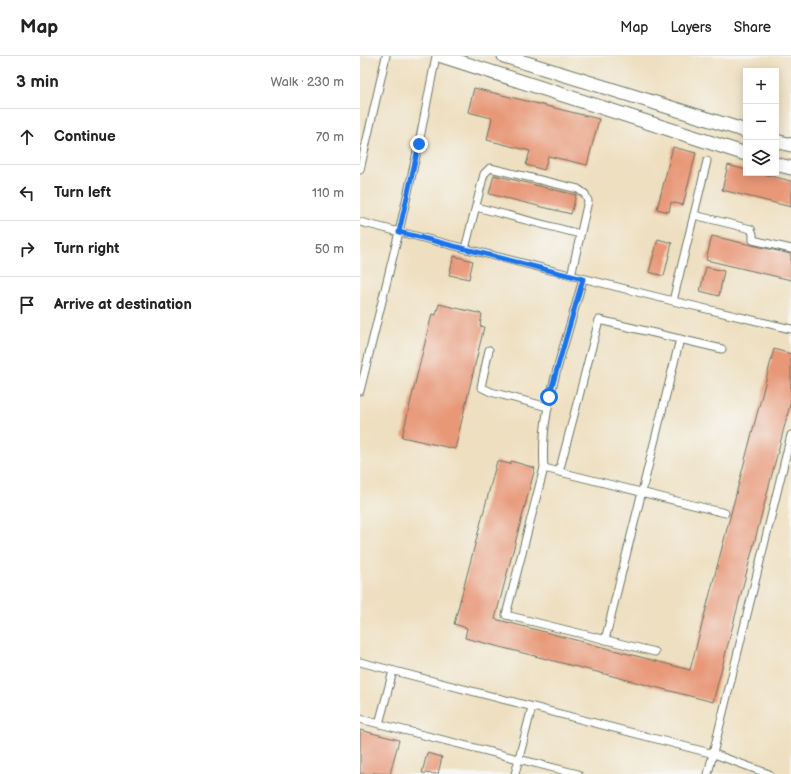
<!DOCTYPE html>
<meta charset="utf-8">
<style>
:root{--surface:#fff;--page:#f6f6f6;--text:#222;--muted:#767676;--line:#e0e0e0}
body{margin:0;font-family:"Balsamiq Sans",sans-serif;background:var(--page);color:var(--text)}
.controls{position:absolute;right:12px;top:12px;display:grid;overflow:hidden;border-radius:0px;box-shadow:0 2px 10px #0003}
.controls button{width:36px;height:36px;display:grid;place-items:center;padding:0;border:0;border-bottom:1px solid var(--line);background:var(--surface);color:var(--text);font:20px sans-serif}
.stop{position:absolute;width:12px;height:12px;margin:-9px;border:3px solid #1a73e8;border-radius:50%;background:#fff}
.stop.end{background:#1a73e8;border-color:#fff;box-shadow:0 1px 4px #0008}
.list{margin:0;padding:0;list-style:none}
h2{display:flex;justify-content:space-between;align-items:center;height:52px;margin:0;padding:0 16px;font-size:17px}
h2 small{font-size:13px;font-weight:400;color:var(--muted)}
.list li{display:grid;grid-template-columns:26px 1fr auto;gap:12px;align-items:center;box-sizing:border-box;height:56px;padding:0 16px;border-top:1px solid var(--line)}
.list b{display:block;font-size:15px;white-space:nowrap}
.list em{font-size:13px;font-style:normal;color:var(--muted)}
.icon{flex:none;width:22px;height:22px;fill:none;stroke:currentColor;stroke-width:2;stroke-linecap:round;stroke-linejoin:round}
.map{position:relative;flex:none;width:431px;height:718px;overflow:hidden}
header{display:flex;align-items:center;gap:24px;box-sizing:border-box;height:56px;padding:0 20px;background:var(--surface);border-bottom:1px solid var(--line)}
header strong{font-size:19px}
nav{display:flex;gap:22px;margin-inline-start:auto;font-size:14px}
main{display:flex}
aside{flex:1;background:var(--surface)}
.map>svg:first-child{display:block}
</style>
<header>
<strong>Map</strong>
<nav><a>Map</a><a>Layers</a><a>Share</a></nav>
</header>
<main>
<aside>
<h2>3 min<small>Walk · 230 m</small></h2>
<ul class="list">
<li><svg class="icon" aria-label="ahead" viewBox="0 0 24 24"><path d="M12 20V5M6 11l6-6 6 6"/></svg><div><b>Continue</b></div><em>70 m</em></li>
<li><svg class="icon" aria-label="left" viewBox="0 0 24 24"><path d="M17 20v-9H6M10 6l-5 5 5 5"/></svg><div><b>Turn left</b></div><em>110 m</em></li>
<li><svg class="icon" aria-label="right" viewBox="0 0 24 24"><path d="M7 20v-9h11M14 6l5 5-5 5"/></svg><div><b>Turn right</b></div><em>50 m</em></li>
<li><svg class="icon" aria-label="arrive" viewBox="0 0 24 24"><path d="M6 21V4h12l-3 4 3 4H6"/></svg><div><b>Arrive at destination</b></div></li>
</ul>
</aside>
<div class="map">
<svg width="431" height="718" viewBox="0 0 431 718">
<rect width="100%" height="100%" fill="#f6f6f2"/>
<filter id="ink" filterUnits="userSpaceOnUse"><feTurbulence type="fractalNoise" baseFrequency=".025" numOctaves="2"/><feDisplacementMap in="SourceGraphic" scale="8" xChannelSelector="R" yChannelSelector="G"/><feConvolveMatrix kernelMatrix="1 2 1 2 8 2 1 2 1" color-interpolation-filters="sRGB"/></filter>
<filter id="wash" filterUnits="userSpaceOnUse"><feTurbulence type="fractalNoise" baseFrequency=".012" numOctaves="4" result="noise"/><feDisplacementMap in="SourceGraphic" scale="16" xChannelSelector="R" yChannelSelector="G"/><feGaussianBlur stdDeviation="0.9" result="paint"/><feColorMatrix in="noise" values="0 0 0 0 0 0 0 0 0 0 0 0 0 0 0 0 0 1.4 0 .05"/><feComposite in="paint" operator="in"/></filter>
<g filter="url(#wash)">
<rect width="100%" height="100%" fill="#eedfc0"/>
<g id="blocks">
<g fill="#e89777">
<path d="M114,32l125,31 -12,46 -39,-9 -4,14 -18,-5 4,-14 -43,-11 5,-22 -24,-6z"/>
<path d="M313,91l23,6 -13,52 -12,-3 -2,10 -12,-3z"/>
<path d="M368,109l18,5v3h13l32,8v26l-69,-17z"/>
<path d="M134,119l82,20 -5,19 -82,-20z"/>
<path d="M352,180l79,18v26l-85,-20z"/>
<path d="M298,183l14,4 -8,33 -15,-4z"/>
<path d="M94,200l19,5 -4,18 -20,-4z"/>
<path d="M346,211l18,4 -5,25 -19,-5z"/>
<path d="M79,248l43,10 -2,12 4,1 -29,122 -53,-12 30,-123 4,1z"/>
<path d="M414,293l17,5v47l-78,301 -248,-64 2,-10 -13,-4 43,-163 13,3 1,-3 24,7 -40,151 195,51z"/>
<path d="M0,674l39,10 -9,34 -17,-1v1h-13z"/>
<path d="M67,697l15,4 -4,17 -16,-1z"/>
</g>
</g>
</g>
<g filter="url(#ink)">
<use href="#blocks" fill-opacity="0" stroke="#677665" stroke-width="1"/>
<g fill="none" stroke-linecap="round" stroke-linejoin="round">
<defs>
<g id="lane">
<path d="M0,114l26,-114"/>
<path d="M116,151l104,27"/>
<path d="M334,159l57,14 2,5v6l38,9"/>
<path d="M0,166l313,79 118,28"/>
<path d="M105,193l19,-75 6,-6 88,21 7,5 3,7 -17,75"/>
<path d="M223,223c-7,25 -14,50 -22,76 -11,39 -20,73 -17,113l-38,147 149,37"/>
<path d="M313,245l34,-140"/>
<path d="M129,294l-8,37 10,5 57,15"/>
<path d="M0,335l39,-159 20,-89 17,-87"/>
<path d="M184,412l181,45"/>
<path d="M199,416l40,-152 123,29"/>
<path d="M245,584l75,-301"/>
<path d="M0,606l354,92 55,20"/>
<path d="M0,663l218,55"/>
<path d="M19,668l14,-53"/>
<path d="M155,718l17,-67"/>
<path d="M348,718l83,-339"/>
</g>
<g id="street">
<path d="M82,0l304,98"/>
<path d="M144,0l242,75"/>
<path d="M416,85l15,4"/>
<path d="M416,108l15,4"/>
</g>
</defs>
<use href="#lane" stroke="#677665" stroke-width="9"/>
<use href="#street" stroke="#677665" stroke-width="15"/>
<use href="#lane" stroke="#fff" stroke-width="7"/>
<use href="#street" stroke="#fff" stroke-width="13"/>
</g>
</g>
<g fill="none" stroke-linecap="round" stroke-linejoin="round" filter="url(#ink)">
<path stroke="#1a73e8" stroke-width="5" d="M59,88l-20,88 184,47 -34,118"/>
</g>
</svg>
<div class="controls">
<button>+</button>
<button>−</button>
<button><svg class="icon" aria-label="layers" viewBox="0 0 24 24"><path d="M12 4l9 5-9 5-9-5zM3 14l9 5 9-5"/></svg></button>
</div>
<div class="stop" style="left:189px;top:341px"></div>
<div class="stop end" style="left:59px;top:88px"></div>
</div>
</main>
